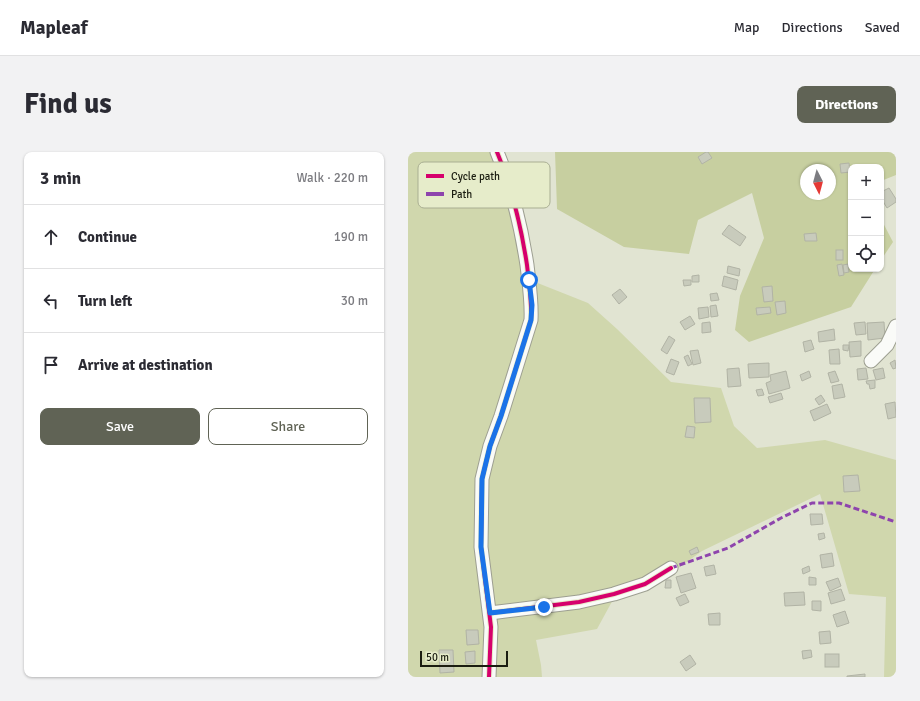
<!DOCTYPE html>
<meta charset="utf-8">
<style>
:root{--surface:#fff;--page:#f2f2f3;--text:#2b2b33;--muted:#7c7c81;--line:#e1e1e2;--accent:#606355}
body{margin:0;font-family:Signika,sans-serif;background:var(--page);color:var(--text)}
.controls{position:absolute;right:12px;top:12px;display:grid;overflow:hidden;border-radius:8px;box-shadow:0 1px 3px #0004}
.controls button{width:36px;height:36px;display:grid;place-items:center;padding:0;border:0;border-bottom:1px solid var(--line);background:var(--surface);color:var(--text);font:20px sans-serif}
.compass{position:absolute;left:392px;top:12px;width:36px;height:36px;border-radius:50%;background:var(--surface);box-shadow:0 1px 3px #0004;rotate:174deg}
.scale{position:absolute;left:12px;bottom:10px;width:88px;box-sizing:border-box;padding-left:4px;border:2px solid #1b1d11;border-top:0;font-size:11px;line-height:14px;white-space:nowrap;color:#1b1d11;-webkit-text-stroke:3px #e6ecca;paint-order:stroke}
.stop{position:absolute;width:12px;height:12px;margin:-9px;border:3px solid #1a73e8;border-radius:50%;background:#fff}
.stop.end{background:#1a73e8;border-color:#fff;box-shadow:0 1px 4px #0008}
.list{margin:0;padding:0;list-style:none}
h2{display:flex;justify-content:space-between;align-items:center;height:52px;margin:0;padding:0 16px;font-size:17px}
h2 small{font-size:13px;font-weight:400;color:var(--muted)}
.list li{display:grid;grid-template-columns:26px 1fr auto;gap:12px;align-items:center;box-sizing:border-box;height:64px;padding:0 16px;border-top:1px solid var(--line)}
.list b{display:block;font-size:15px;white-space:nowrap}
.list em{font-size:13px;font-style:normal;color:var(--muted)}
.actions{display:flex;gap:8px;padding:12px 16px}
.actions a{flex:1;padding:9px 0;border:1px solid var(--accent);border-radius:8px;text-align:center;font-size:14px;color:var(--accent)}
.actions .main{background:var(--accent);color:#fff}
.icon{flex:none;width:22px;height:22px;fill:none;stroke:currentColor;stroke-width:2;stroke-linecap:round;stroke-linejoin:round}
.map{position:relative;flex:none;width:488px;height:525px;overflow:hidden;border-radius:8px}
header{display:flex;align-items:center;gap:24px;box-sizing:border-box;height:56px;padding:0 20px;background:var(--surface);border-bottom:1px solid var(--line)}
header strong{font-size:19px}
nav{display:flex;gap:22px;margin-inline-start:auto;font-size:14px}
.intro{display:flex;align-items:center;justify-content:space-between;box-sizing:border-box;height:96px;padding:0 24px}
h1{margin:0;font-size:28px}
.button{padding:10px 18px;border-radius:8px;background:var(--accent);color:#fff;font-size:14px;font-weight:700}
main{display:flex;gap:24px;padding:0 24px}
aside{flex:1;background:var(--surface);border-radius:8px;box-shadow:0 1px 3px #0004}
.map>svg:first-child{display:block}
</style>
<header>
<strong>Mapleaf</strong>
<nav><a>Map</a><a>Directions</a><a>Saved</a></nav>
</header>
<div class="intro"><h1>Find us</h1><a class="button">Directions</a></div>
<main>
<aside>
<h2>3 min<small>Walk · 220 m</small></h2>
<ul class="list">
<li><svg class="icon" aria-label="ahead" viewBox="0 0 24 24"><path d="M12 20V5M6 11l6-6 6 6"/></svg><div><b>Continue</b></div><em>190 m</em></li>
<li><svg class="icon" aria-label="left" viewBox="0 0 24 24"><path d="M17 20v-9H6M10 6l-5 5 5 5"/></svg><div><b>Turn left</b></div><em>30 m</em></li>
<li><svg class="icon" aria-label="arrive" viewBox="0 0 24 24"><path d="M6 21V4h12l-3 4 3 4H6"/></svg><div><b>Arrive at destination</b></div></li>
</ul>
<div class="actions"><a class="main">Save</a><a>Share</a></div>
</aside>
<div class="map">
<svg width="488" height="525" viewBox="0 0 488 525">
<rect width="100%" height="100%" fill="#e1e4d2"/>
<path fill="#d0d7ad" d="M0,0h84l4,8 34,120 58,23 29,26 54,53 50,6 13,38 23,22 68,-8 71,20v217h-12l2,-80 -37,-3 -29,-100 -118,57 -28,20 -59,25 -18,33 -61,11 5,25 1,12h-134z"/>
<g fill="#c7cfa0" fill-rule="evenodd">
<path d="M147,0h341v23l-15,6v-14h-30v102h24l-24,38 -102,35 -14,-12 5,-34 24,-58 -12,-45 -54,27 -9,34 -65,-7 -67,-38zM398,18h24v24h-24z"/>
<path d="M473,67l12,23 -12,18z"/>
</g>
<g fill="#c8cbbc" stroke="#b1b3a5">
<path d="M298,0h2l4,6 -10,6 -4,-7z"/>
<path d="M441,11l1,9 -9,1 -1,-9z"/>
<path d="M481,36l7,11v3l-9,6 -6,-10v-6z"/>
<path d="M321,73l17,12 -6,9 -18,-12z"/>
<path d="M408,81l1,8h-12l-1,-7z"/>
<rect x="428" y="98" width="7" height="10"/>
<path d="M434,112l2,11 -5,1 -2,-11z"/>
<path d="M440,112l1,8 -5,1 -1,-8z"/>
<path d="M320,114l12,3 -1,7 -12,-3z"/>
<path d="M291,123v7h-7v-6z"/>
<path d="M316,124l14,4 -2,10 -14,-4z"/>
<path d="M275,128h8v5l-7,1z"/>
<path d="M364,134l1,15 -9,1 -2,-15z"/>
<path d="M212,137l7,8 -8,7 -7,-9z"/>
<path d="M309,141l2,7 -8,1 -1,-7z"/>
<path d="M377,149l1,12 -9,2 -2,-13z"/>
<path d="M308,153l2,11 -7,1 -1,-11z"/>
<path d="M300,155l1,10 -10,2 -1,-11z"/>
<path d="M362,155l1,6 -14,2 -1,-7z"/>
<path d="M282,164l5,8 -10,6 -5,-8z"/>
<path d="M302,170l1,10 -9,1v-10z"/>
<path d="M457,170l1,12 -10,1 -2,-12z"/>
<path d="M476,170l1,16 -17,2 -1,-17z"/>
<path d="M426,177l1,11 -16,2 -1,-10z"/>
<path d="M261,184l6,4 -8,14 -6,-4z"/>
<path d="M403,188l3,9 -9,3 -2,-10z"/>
<path d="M453,189v15l-11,1 -1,-15z"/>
<path d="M435,193h6l-1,6 -5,-1z"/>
<path d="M431,197l1,15h-10l-1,-14z"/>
<path d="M290,198l3,13 -8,2 -3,-14z"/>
<path d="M280,203l4,9 -4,2 -4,-9z"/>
<path d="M263,207l8,3 -5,13 -8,-3z"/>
<path d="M487,208l1,8 -3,1 -3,-6z"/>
<path d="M361,211v14l-20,1 -1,-14z"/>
<path d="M331,216l2,18 -13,1 -1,-18z"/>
<path d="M458,216l2,11 -10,1 -1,-11z"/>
<path d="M475,216l2,10 -9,2 -3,-10z"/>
<path d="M378,219l4,17 -21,6 -3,-11 5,-2 -1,-6z"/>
<path d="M401,219l2,6 -9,4 -2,-6z"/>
<path d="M427,219l4,10 -8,2 -3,-10z"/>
<path d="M467,228v8l-5,1 -1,-5h-2l-1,-3z"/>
<path d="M434,232l3,13 -11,2 -2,-13z"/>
<path d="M354,237l2,6 -6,1 -2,-6z"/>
<path d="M373,241l2,6 -13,4 -2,-6z"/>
<path d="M413,243l4,6 -6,4 -4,-6z"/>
<path d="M286,246h16l1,24 -16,1z"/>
<path d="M487,250l1,15 -8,2 -3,-15z"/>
<path d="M419,252l4,9 -17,8 -4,-10z"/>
<path d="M279,274l8,1 -1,11 -9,-1z"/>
<path d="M450,323l2,16 -16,1 -1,-16z"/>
<path d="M402,362h12l1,10 -12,1z"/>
<path d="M416,381l1,5 -6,2 -1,-6z"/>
<path d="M289,395l2,5 -8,3 -2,-4z"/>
<path d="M424,401l2,13 -12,2 -2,-13z"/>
<path d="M306,413l2,9 -10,2 -2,-9z"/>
<path d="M401,414l1,5 -7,3 -1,-5z"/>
<path d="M283,421l5,15 -15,5 -5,-16z"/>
<path d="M401,425l7,1v7h-7z"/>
<path d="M430,426l3,8 -11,5 -4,-9z"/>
<path d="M258,428h5v8h-6z"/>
<path d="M433,437l4,11 -14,4 -3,-11z"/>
<path d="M396,440l1,13 -20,1 -1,-13z"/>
<path d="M277,442l4,8 -9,4 -4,-8z"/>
<path d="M404,449h9v10l-9,-1z"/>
<path d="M437,459l4,12 -12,4 -4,-12z"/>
<path d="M312,461v12h-11l-1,-11z"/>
<path d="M58,478h12l1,14 -12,1z"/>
<path d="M422,479l1,12 -11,1 -1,-12z"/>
<path d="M31,498h14l1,22 -14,1z"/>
<path d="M403,498l1,7 -9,2 -1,-8z"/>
<path d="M67,499v12l-9,1 -1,-12z"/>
<rect x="417" y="502" width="14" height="13"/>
<path d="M282,503l6,9 -10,7 -6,-9z"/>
<path d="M457,522v3h-18v-1z"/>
</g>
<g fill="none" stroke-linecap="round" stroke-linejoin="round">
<defs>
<g id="street">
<path d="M463,209l16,-16 9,-19"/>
<path d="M82,461l89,-11 35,-8 31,-10 26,-16"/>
<path d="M81,525l2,-50 -10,-80 1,-68 8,-33 11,-30 30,-96c1,-19 -2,-37 -4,-55 -6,-39 -15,-77 -30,-113"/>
</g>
</defs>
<use href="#street" stroke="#9d9f91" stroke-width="15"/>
<use href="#street" stroke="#fafbf8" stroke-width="13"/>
<path stroke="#8e44ad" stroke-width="3" stroke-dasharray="6 3" stroke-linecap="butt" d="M263,416l57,-20 53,-30 31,-15h27l57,19"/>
<defs>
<g id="cycleway">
<path d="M82,461l89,-11 35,-8 31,-10 26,-16"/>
<path d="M81,525l2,-50 -10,-80 1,-68 8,-33 11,-30 30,-96c1,-19 -2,-37 -4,-55 -6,-39 -15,-77 -30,-113"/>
</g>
</defs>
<use href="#cycleway" stroke="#e6ecca" stroke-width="6"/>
<use href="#cycleway" stroke="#d6006c" stroke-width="4"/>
</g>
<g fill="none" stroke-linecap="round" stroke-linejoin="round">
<path stroke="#1a73e8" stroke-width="5" d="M121,128l3,25 -1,15 -30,96 -11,30 -8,33 -1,68 9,66 54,-6"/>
</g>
<rect x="10" y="10" width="132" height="46" rx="6" fill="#e6ecca" stroke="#a9ae92" stroke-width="1"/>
<rect x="18" y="22" width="18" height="4" fill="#d6006c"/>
<rect x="18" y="40" width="18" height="4" fill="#8e44ad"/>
<g font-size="11" fill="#1b1d11">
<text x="43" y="28">Cycle path</text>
<text x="43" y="46">Path</text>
</g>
</svg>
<div class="controls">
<button>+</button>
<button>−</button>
<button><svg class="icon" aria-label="locate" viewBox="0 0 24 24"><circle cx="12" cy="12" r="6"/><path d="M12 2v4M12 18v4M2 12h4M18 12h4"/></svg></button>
</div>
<svg class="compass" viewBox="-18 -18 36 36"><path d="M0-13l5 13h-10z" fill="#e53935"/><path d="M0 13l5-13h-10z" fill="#7c7c81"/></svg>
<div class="scale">50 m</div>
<div class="stop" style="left:121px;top:128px"></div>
<div class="stop end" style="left:136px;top:455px"></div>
</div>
</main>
